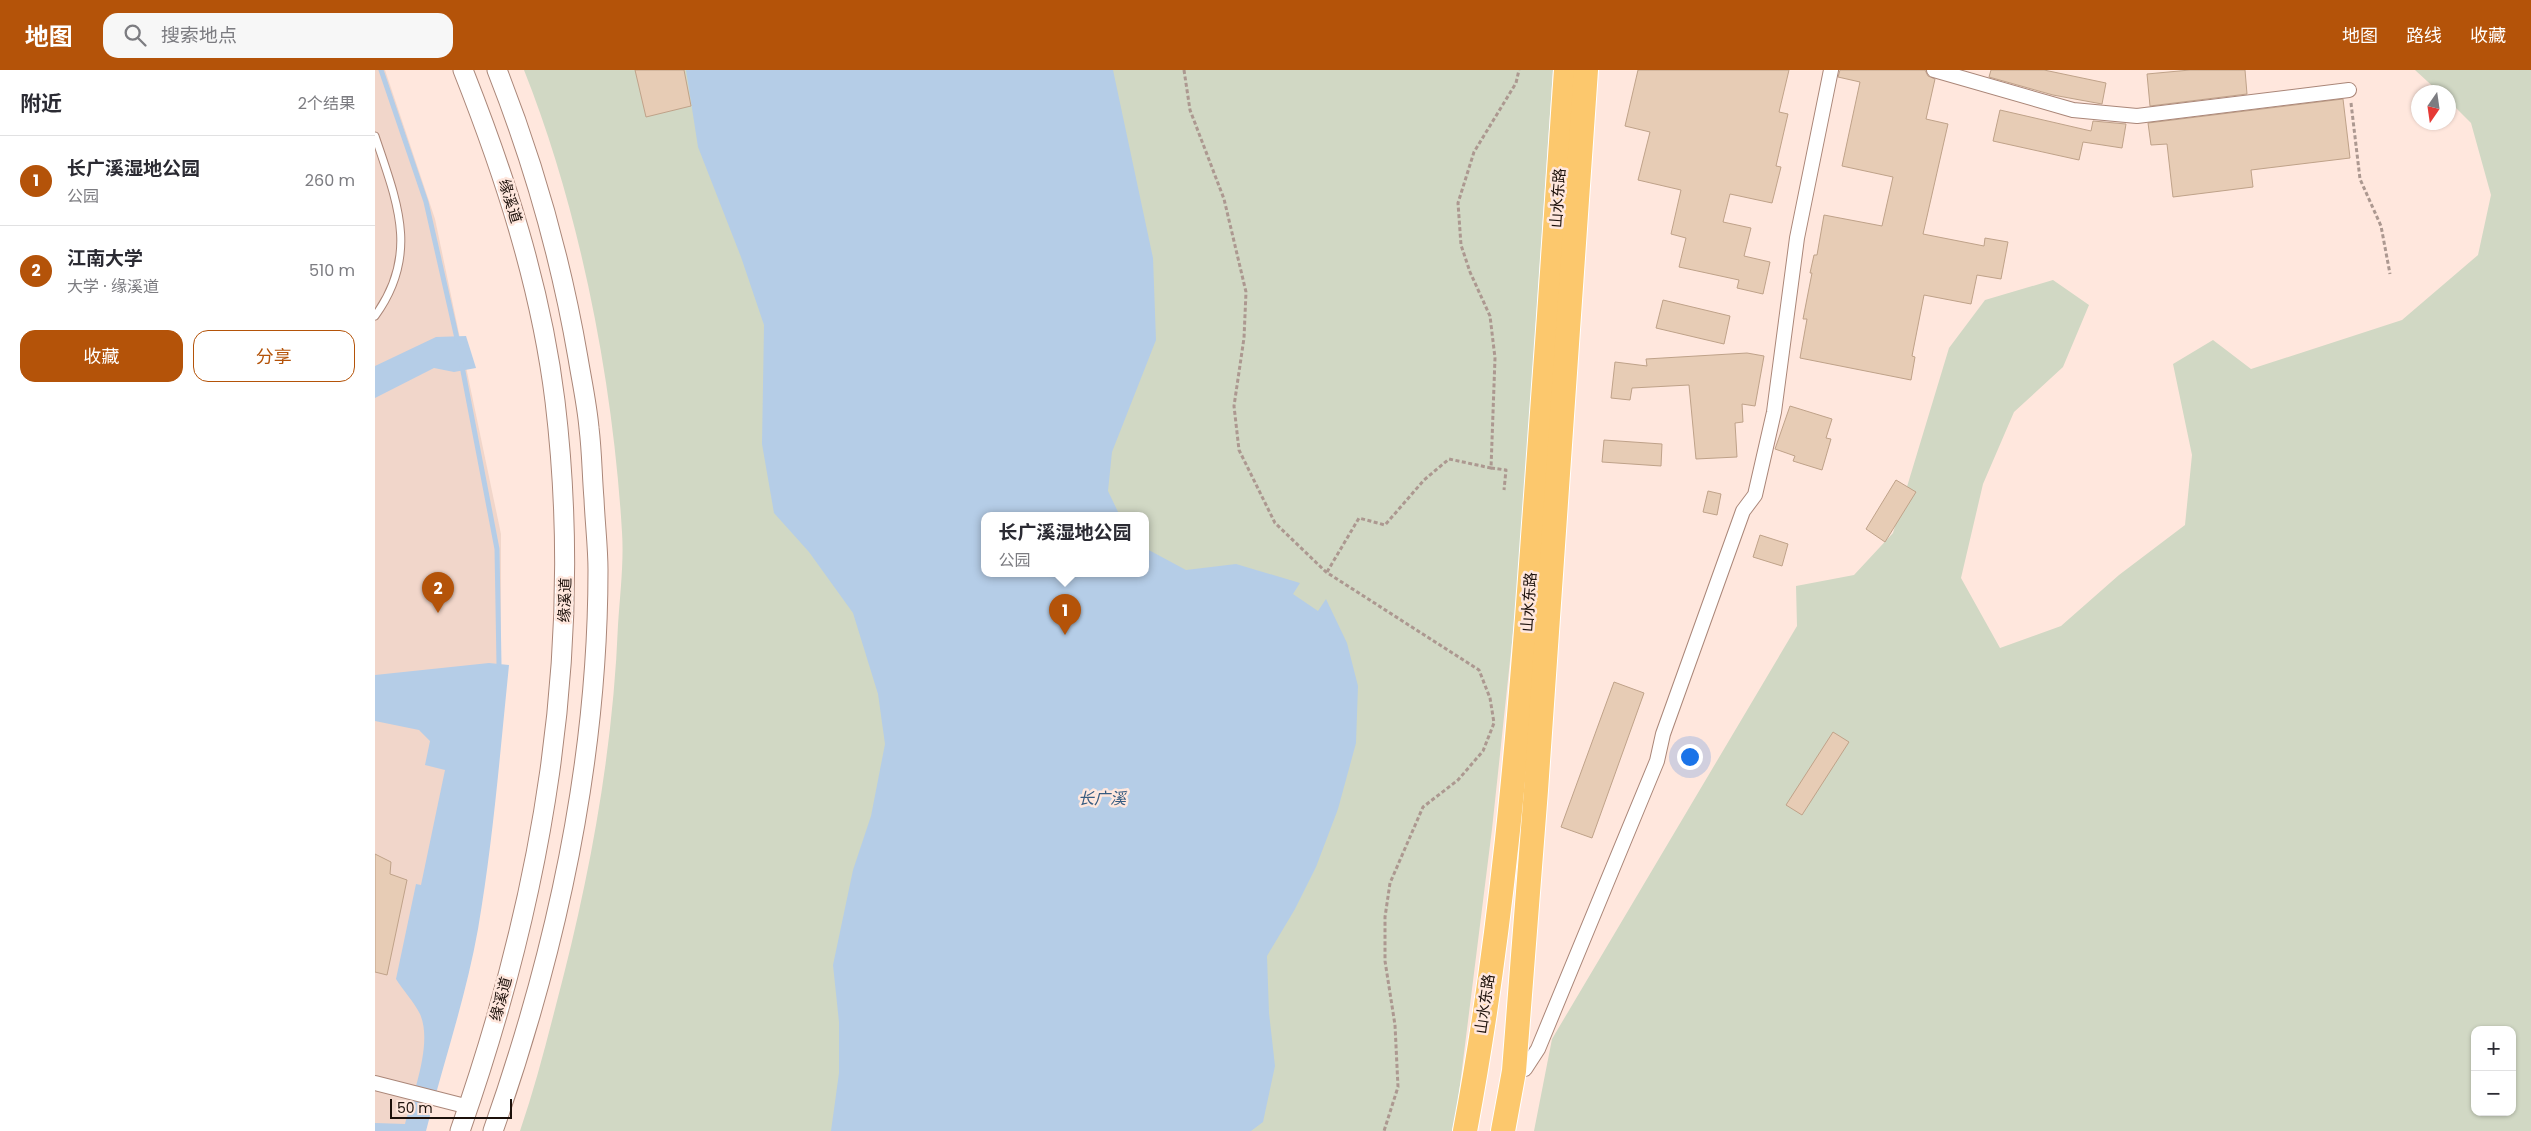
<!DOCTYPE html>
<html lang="zh">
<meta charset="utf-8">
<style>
:root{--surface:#fff;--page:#f7f7f7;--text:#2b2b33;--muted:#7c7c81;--line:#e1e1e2;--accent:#b45309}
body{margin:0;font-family:Poppins,"Noto Sans SC",sans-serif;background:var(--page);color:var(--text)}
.controls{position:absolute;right:15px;bottom:15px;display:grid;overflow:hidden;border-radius:10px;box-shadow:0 1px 4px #0004}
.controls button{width:45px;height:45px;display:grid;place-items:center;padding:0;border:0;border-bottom:1px solid var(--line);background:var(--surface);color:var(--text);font:25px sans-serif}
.compass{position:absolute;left:2036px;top:15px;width:45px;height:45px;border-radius:50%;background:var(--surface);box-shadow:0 1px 4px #0004;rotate:193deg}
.scale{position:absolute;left:15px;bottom:12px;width:122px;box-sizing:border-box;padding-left:5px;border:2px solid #1c100a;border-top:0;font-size:14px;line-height:18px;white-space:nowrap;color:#1c100a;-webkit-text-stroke:4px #ffe7dd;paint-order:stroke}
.you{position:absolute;left:1314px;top:686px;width:18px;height:18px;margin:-12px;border:4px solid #fff;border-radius:50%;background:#1a73e8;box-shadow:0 0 0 8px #1a73e833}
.badge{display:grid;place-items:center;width:32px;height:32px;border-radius:50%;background:var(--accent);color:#fff;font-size:16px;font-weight:700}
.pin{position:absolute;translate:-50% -41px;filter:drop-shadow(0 1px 2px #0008)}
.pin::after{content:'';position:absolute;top:26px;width:18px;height:15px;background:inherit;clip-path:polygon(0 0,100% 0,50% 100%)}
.popup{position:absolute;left:606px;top:442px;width:168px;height:65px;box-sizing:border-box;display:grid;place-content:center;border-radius:10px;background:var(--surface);filter:drop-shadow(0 1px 4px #0005);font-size:16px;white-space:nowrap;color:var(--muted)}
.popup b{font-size:19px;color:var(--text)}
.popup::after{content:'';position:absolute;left:50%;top:100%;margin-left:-10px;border:10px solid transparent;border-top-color:var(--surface)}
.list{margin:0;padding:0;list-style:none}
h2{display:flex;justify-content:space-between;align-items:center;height:65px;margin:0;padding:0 20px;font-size:21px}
h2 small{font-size:16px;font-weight:400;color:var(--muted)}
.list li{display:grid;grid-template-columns:32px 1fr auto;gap:15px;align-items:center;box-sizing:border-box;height:90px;padding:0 20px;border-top:1px solid var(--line)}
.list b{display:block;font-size:19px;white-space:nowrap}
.list p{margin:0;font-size:16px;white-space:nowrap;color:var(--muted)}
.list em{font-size:16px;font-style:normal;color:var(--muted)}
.actions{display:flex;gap:10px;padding:15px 20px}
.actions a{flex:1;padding:11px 0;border:1px solid var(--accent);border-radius:15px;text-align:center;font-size:18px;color:var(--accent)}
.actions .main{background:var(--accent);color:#fff}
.icon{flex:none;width:28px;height:28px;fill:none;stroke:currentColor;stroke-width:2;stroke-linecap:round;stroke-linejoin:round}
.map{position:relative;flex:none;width:2156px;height:1061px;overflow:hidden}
header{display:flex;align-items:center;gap:30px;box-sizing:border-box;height:70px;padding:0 25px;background:var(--accent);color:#fff}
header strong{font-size:24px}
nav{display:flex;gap:28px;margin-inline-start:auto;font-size:18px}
.search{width:350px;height:45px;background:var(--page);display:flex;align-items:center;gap:12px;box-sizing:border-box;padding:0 18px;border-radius:15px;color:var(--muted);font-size:19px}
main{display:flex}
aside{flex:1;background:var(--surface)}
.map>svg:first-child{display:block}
</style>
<header>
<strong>地图</strong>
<div class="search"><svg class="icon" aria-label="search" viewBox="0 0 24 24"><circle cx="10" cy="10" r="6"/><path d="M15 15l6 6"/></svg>搜索地点</div>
<nav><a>地图</a><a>路线</a><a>收藏</a></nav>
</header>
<main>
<aside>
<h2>附近<small>2个结果</small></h2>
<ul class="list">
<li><span class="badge">1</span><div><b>长广溪湿地公园</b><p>公园</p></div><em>260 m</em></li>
<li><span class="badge">2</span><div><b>江南大学</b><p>大学 · 缘溪道</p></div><em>510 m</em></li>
</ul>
<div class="actions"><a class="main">收藏</a><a>分享</a></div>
</aside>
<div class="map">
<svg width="2156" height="1061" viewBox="0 0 2156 1061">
<rect width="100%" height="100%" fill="#ffe7dd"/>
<path fill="#f1d6ca" d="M0,0h10l50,149 66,315v157l-82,440h-44z"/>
<g fill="#d1d8c4" fill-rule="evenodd">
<path d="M149,0h1029l-35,516 -26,243 -35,280 -5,22h-932c14,-41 25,-83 36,-126 33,-124 57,-252 62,-380 2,-31 6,-63 4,-93 -9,-151 -42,-321 -98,-462zM610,446h160v58h-160z"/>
<path d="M2040,0h116v1061h-997l18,-92 245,-413 -1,-40 58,-11 39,-42 56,-185 36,-48 68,-20 36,25 -26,62 -49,45 -31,72 -22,94 39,70 61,-22 58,-51 66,-50 7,-70 -19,-91 40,-24 38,29 151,-49 76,-65 13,-60 -20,-72 -22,-22v-9h-10zM2100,960h37v82h-37z"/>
</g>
<g fill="#b5cde7">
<path d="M311,0h427l40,188 3,82 -44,112 -4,39 12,25h-135v58h160v-26l41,22 50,-6 64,19 -7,11 25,17 8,-12 21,44 11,43 -2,57 -18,66 -22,58 -21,42 -28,47 2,57 6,53 -12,56 -12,9h-420l8,-58v-51l-6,-57 20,-95 18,-54 14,-72 -7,-50 -25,-81 -44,-61 -35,-39 -12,-69 2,-119 -23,-68 -43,-110z"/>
<path d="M91,266l10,32 -22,4 -20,-4 -59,30v-32l61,-29z"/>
<path d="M114,593l20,2c-9,88 -16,177 -31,264 -12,68 -35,135 -52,202h-51v-8l30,1c8,-30 28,-81 15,-110 -6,-12 -17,-24 -24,-35l20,-95 5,1 24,-115 -20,-5 5,-24 -11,-11 -44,-9v-46z"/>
</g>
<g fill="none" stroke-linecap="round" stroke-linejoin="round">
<g stroke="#b5cde7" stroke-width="5">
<path d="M6,0l45,132 32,141"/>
<path d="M87,296l35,183 2,115"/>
</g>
</g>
<g fill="#e7ccb5" stroke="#bfa289">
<path d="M260,0h49l7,36 -45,11z"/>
<path d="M1263,0h151l-10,42 9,2 -12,52 5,1 -9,36 -42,-9 -7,28 28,6 -7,28 26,6 -7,32 -26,-6 2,-8 -60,-13 7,-29 -15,-4 10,-44 -43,-10 12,-48 -25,-6z"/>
<path d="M1465,0h85l3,6 7,3 -9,40 22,5 -25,110 61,12 1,-8 23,4 -7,37 -24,-4 -6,29 -47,-9 -12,61 3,1 -4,23 -111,-22 7,-39h-4l9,-46h-2l4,-18h3l7,-40 58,11 11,-49 -51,-11 18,-84 -22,-5z"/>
<path d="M1616,0h53l62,13 -4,21 -49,-9 -64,-18z"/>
<path d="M1815,0h55l2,24 -97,12 -3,-32z"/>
<path d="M1968,29l7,59 -99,12 2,17 -80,10 -6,-53 -16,1 -3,-22z"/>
<path d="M1625,40l91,21 2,-10 33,3 -4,24 -39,-6 -4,18 -86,-19z"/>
<path d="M1288,230l67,16 -6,28 -68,-16z"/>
<path d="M1372,283l17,3 -9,50 -13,-2 1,18 -8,1 2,34 -41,2 -7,-74 -57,3 -2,12 -19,-2 4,-36 32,4 -1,-7z"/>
<path d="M1415,336l42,13 -6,19 5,1 -9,31 -29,-9 2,-5 -20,-7z"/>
<path d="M1229,370l58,4 -1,22 -59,-4z"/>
<path d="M1521,410l20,12 -31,50 -19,-13z"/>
<path d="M1333,421l13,3 -4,21 -14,-3z"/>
<path d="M1385,465l28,9 -6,22 -29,-9z"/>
<path d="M1239,612l30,11 -52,145 -31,-11z"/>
<path d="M1458,662l16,10 -47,73 -16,-10z"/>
<path d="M0,784l16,8 -1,12 17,6 -20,95 -12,-3z"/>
</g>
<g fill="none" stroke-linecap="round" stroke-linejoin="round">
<defs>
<path id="lane" d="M0,66c22,66 45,118 0,180"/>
<g id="street">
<path d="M1559,0l139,40 64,6 212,-26"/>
<path d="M1139,1001l11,-2 13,-20 119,-288 6,-27 80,-223 12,-16 19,-83 23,-174 34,-168"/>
<path d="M0,1013l94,24"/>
</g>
<g id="secondary">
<path d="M85,1061c83,-237 125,-480 95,-730 -14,-114 -50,-225 -92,-331"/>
<path d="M118,1061c63,-179 105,-370 105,-561 0,-23 -3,-47 -4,-71 -2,-23 -2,-47 -5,-71 -2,-23 -7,-46 -11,-70 -17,-99 -44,-194 -81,-288"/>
</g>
<g id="highway">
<path d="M1090,1061c36,-191 53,-386 67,-580 12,-160 23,-321 34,-481"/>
<path d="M1128,1061l11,-60 22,-281 50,-720"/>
</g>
</defs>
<use href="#lane" stroke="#aa8678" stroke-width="9"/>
<use href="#street" stroke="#aa8678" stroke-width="16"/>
<use href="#secondary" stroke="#aa8678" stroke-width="21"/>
<use href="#highway" stroke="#fff" stroke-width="26"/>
<g stroke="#ac9890" stroke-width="3" stroke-dasharray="4 2.5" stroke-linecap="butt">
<path d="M809,0l6,40 34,89 22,93 -2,46 -10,68 5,44 36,73 51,49 153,98 11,28 4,25 -11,28 -25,29 -35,27 -33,76 -5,34v44l10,64 3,62 -14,44"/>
<path d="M1976,33l9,76 21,47 9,48"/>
<path d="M1116,398l15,2 -2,20"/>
<path d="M952,502l32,-54 26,7 39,-45 25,-21 42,9 4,-110 -5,-42 -20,-44 -9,-27 -3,-42 16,-51 42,-69 3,-13"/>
</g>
<use href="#lane" stroke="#fff" stroke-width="7"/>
<use href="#street" stroke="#fff" stroke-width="14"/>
<use href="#secondary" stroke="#fff" stroke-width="19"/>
<use href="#highway" stroke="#fcc86d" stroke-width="24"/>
</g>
<g text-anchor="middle" stroke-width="5" stroke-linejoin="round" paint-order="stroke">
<g font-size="15" fill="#1c100a" stroke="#ffe7dd">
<text transform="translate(1183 128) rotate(-86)" y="5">山水东路</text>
<text transform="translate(135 131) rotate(73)" y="5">缘溪道</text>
<text transform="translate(190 530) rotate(-88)" y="5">缘溪道</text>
<text transform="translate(1154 532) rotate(-86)" y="5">山水东路</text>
<text transform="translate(126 929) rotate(-75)" y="5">缘溪道</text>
<text transform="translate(1110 934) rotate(-82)" y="5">山水东路</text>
</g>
<g font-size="16" font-style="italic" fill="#365b80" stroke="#ffe7dd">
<text x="727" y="734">长广溪</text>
</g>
</g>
</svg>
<div class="controls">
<button>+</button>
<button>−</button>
</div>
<svg class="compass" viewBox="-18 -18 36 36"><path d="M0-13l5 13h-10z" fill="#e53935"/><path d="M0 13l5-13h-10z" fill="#7c7c81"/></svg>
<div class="scale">50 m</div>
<div class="you"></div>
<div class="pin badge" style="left:690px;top:565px">1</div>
<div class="popup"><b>长广溪湿地公园</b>公园</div>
<div class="pin badge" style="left:63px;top:543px">2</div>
</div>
</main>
